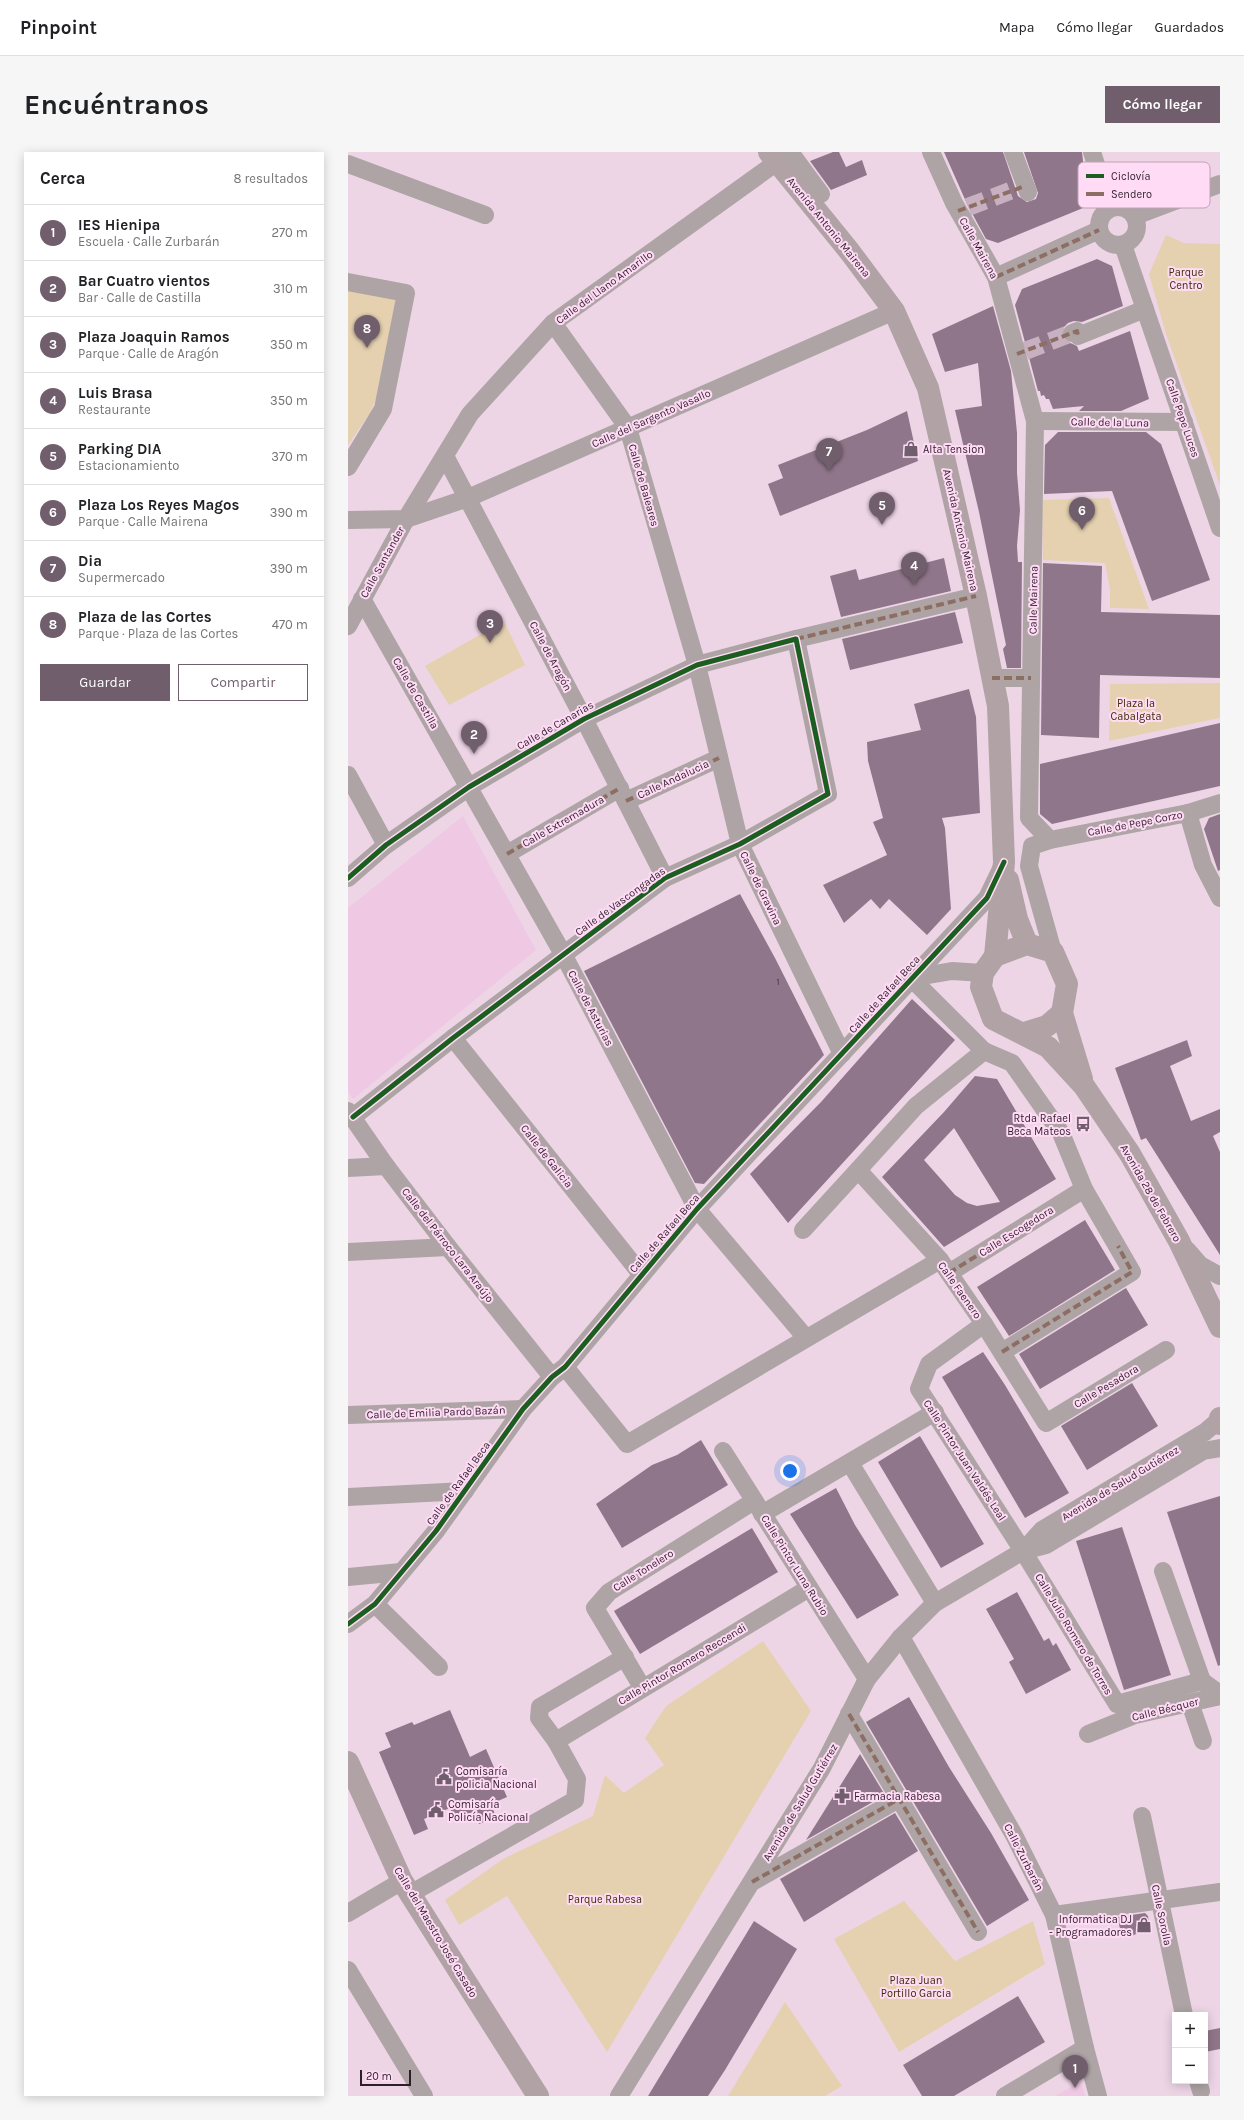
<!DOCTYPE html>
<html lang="es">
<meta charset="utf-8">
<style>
:root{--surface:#fff;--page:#f6f6f6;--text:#202124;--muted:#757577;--line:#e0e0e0;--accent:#715e6c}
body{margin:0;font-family:Karla,sans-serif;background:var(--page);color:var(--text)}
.controls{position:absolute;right:12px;bottom:12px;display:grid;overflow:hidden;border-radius:0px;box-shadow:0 2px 10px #0003}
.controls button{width:36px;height:36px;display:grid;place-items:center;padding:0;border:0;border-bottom:1px solid var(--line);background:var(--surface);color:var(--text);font:20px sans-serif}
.scale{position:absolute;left:12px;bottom:10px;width:51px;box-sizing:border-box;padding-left:4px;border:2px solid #2e1e2a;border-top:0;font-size:11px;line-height:14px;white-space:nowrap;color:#2e1e2a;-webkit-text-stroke:3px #ffdbf5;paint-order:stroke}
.you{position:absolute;left:442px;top:1319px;width:14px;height:14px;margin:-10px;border:3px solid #fff;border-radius:50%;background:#1a73e8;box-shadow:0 0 0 6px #1a73e833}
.badge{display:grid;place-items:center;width:26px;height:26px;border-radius:50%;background:var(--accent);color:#fff;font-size:13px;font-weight:700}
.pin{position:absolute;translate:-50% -33px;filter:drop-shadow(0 1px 2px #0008)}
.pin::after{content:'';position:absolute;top:21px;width:14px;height:12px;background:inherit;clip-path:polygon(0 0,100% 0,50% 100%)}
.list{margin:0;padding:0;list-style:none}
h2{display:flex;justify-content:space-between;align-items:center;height:52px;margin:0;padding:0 16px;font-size:17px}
h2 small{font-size:13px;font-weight:400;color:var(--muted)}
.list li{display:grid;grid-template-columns:26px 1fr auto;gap:12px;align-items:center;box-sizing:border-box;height:56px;padding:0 16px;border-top:1px solid var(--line)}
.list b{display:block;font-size:15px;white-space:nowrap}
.list p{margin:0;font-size:13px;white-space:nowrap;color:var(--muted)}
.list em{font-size:13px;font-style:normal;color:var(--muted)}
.actions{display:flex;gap:8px;padding:12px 16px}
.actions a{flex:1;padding:9px 0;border:1px solid var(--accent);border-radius:0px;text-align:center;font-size:14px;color:var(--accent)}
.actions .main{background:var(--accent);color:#fff}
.map{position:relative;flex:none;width:872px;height:1944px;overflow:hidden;border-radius:0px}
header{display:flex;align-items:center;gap:24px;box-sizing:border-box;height:56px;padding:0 20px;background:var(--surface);border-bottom:1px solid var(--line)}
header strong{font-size:19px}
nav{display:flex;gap:22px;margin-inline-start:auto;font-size:14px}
.intro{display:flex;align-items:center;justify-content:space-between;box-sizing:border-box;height:96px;padding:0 24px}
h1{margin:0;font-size:28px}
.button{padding:10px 18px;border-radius:0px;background:var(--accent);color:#fff;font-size:14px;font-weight:700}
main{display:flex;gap:24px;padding:0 24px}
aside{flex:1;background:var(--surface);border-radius:0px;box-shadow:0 2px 10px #0003}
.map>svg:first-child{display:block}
</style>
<header>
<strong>Pinpoint</strong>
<nav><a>Mapa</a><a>Cómo llegar</a><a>Guardados</a></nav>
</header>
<div class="intro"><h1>Encuéntranos</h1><a class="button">Cómo llegar</a></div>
<main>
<aside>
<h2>Cerca<small>8 resultados</small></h2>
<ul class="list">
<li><span class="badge">1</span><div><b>IES Hienipa</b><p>Escuela · Calle Zurbarán</p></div><em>270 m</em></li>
<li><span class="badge">2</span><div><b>Bar Cuatro vientos</b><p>Bar · Calle de Castilla</p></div><em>310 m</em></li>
<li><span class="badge">3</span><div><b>Plaza Joaquin Ramos</b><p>Parque · Calle de Aragón</p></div><em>350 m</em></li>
<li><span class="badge">4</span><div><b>Luis Brasa</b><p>Restaurante</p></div><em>350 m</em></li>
<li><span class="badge">5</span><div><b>Parking DIA</b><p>Estacionamiento</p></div><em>370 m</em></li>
<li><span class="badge">6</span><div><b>Plaza Los Reyes Magos</b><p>Parque · Calle Mairena</p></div><em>390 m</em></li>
<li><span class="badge">7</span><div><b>Dia</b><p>Supermercado</p></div><em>390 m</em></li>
<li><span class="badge">8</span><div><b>Plaza de las Cortes</b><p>Parque · Plaza de las Cortes</p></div><em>470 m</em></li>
</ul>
<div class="actions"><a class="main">Guardar</a><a>Compartir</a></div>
</aside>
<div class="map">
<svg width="872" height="1944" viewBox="0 0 872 1944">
<rect width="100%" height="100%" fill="#edd5e6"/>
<g fill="#efc8e4">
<path d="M115,664l73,134 -183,149 -5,-7v-184z"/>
<path d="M733,1929l4,15h-30z"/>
</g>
<g fill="#e5d1b0">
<path d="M818,83l18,8 36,1v241l-54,-151 -17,-60z"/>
<path d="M0,139l48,8 -19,98 -7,16 -22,32z"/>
<path d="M761,346l40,111 -39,-1v-19l-5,-26 -62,-3 -1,-60z"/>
<path d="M156,469l21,44 -76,40 -24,-39z"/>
<path d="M872,531v35l-111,23 1,-57z"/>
<path d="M415,1489l48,70 -204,341 -100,-156 -48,29 -14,-25 58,-41 90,-43 12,-41 19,18 40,-28 -19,-27 21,-32z"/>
<path d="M556,1749l51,60 78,-40 12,43 -146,88 -65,-113z"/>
<path d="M437,1850l57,84 -17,10h-97z"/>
</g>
<g fill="#90768a" fill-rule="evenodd">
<path d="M485,0h6l7,15 16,-7 5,15 -36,15 -21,-29z"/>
<path d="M596,0h59l15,44 9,6 9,-3 2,-6 -14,-41h58l2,18 8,22 -9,16 -85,35 -12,-4 -19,-35z"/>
<path d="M749,107l15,7 11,40 -41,16 -8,-1 -6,2 -4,4 -2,10 4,4 11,5 2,5 51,-20 19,68 -28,12h-42l5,-5 -31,3 -4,-10h-3l-2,-4 -3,1 -1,-5h-2l-23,-86 7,-16z"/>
<path d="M645,154l18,65 6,62v40l3,37 -3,36 1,16h4l-1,106h-14l-4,-19 3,-4 -27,-133 -24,-102 27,-4 -4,-43 -33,9 -13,-38z"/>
<path d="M559,259l11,50 -138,55 -12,-32 15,-6 -5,-13 89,-35z"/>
<path d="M710,280h88l15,12 49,136 -58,21 -40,-110 -68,3 1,-49z"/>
<path d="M596,406l7,33 -110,26 -11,-41 26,-7 3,11z"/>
<path d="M695,411l59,3 -1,46 119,3v63l-120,-3 -1,63 -58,-3z"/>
<path d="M607,460l8,31 -113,27 -8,-31z"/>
<path d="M621,537l7,28 4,96 -38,5 3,10 6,81 -24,26 -38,-36 -9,10 -9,-10 -27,24 -21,-38 64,-30 -14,-33 10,-4 -15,-57 -1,-19 54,-12 -7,-26z"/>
<path d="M872,571v63l-168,38 -12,-10v-50z"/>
<path d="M872,662v56l-2,1 -14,-42 5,-11z"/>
<path d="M392,742l35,64 49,97 -120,129 -9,-1 -111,-212z"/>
<path d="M564,847l43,41 -167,183 -38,-49 71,-72z"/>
<path d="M839,888l5,16 -22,10 21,55 29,-12v23l-7,4 7,16v103l-74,-117 -5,2 -26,-72z"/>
<path d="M627,924l22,3 59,100 -112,68 -62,-70 62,-65zM606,976l46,74 -23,4 -10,-3 -12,-8 -31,-35z"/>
<path d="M737,1068l30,50 -106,66 -32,-49z"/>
<path d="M778,1136l22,37 -108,64 -21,-35z"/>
<path d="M635,1200l22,33 64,108 -44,25 -83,-141z"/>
<path d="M784,1231l26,43 -71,44 -26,-44z"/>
<path d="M572,1284l64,108 -43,24 -63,-106z"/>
<path d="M353,1288l27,45 -106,63 -26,-44 56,-39 25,-10z"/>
<path d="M488,1336l19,37 44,70 -42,24 -67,-105z"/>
<path d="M872,1344v169l-2,1 -51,-154z"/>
<path d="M774,1375l49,148 -47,15 -48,-149z"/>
<path d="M404,1376l26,44 -138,82 -26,-43z"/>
<path d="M669,1440l27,49 5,-3 4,8 3,-3 15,27 -45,24 -17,-32 5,-3 -28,-50z"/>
<path d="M561,1545l40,70 42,66 38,67 -42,26 -121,-204z"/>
<path d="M102,1558l20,47 16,-8 21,48 -16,7 5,13 -17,7 -5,-12 -19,8 -5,-12 -26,11 4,10 -14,6 -35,-83 12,-5 -6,-14 27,-11 2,3z"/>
<path d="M512,1602l25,41 -79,45z"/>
<path d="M547,1661l23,38 -114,71 -24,-43z"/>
<path d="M797,1761l3,3 2,17 -10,-1 -10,5 -2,-8 -7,3 -4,-15z"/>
<path d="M406,1769l43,28 -72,121 -17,26h-60z"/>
<path d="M670,1844l27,46 -91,54h-32l-19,-31z"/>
<path d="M872,1876v21l-15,3v-21z"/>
</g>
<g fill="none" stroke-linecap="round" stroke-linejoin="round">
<g stroke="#c7b0c0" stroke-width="18" stroke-dasharray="18 9" stroke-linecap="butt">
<path d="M620,55l47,-18"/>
<path d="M677,199l47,-18"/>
</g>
<g stroke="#aea4a5" stroke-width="18">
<path d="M442,0l31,42"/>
<path d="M583,0l23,51 42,74 39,144 -6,397 21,22"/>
<path d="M665,0l15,40"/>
<path d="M744,0l18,56"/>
<path d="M0,12l137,51"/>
<circle cx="770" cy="74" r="19"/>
<path d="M787,64l85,-32"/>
<path d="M775,93l97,283"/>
<path d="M648,125l103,-47"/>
<path d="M0,130l58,11 -23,116 -35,58"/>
<path d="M205,171l75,105 69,237 43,179 102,210"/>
<path d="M724,181l5,-2 1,5 67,-27"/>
<path d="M687,269l149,1"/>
<path d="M97,304l139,263 81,159"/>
<path d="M0,368l58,-1 62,-21 426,-187"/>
<path d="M14,447l201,355 134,255 109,129"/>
<path d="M0,474l58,-107 64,-105 83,-91 224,-161"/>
<path d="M644,526h39"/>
<path d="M0,623l38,70"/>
<path d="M278,649l93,-43"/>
<path d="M840,661l15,52 17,33"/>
<path d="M159,702l113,-66"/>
<path d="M0,726l38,-33 83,-58 115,-68 113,-54 99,-26 180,-43"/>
<path d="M705,800l-24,-86 3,-20 18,-6 138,-27 32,-10"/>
<path d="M563,826l73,73 28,12 49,70 23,56 48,83 -130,80"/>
<path d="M563,826l41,-7 31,2"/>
<path d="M105,886l188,236"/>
<path d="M636,899l-68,55 -58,64 82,90 44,64 62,99 120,-73"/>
<path d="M0,959l38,55 62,81 104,130"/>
<path d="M5,965l100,-79 212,-160 75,-34 88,-50 -32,-155"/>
<path d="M0,1016l38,-2"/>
<path d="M455,1078l55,-60"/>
<path d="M839,1098l13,15 20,11"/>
<path d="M0,1100l100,-5"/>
<path d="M601,1121l135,-84"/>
<path d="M636,1172l-55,40 -10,25 104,162 94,153 85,-23"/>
<path d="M217,1215l62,77 313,-184"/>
<path d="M0,1263l175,-6"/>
<path d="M375,1299l144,228"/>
<path d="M502,1311l85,140"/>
<path d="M0,1345l117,-6"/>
<path d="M414,1362l173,-102"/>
<path d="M675,1399l23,-6 157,-94 17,-3"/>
<path d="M815,1419l39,110 18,13"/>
<path d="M0,1425l53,-5"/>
<path d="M27,1452l64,63"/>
<path d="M0,1472l27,-20 61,-73 87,-122 29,-32 13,-10 132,-158 290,-311 14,-29"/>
<path d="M553,1485l113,198 40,80 31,133 13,48"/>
<path d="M294,1535l-47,-79 14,-16 145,-91"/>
<path d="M842,1551l13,38"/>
<path d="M501,1562l129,218"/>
<path d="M740,1582l47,-19 85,-19"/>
<path d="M208,1589l253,-153"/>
<path d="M794,1664l42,199"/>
<path d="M406,1729l145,-82"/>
<path d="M62,1742l165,-94 2,-21 -21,-38 -17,-23 1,-11 85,-50"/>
<path d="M0,1761l54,-32"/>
<path d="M706,1763l166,-23"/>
<path d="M0,1818l76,126"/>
<path d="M850,1929l3,10"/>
<path d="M271,1944l203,-328 45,-89 34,-42 34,-34 88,-52 19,-21 163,-98 14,-12"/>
<path d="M657,1944l80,-48"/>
</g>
<g stroke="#b0a2a5" stroke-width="22">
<path d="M421,0l81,100 44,59 34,77 48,208 22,110 6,156 -9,94"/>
<path d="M660,728l9,39 10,25"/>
<path d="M714,861l20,66"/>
<path d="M676,881l23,-7 15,-13 5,-29 -14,-32 -26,-8 -32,12 -12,17 -2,14 12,32 55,28 36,39 46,68 49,87 41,86"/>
<path d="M872,1266v6"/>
<path d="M0,1610l54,119 136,215"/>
</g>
<g stroke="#8d6e63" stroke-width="4" stroke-dasharray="8 4" stroke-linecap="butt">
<path d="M610,59l67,-25"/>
<path d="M648,125l103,-47"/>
<path d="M669,202l60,-23 1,5"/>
<path d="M448,487l180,-43"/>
<path d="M644,526h39"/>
<path d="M278,649l93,-43"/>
<path d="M159,702l113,-66"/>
<path d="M601,1121l45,-28"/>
<path d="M654,1200l130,-80 -14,-26"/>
<path d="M501,1562l129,218"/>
<path d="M404,1730l147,-83"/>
</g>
<defs>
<g id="cycleway">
<path d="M0,726l38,-33 83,-58 115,-68 113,-54 99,-26 32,155 -88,50 -75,34 -212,160 -100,79"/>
<path d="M0,1472l27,-20 61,-73 87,-122 29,-32 13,-10 132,-158 290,-311 17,-36"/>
</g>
</defs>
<use href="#cycleway" stroke="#ffdbf5" stroke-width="8"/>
<use href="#cycleway" stroke="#1b5e20" stroke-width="5"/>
</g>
<defs>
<symbol id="shop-bare" viewBox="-9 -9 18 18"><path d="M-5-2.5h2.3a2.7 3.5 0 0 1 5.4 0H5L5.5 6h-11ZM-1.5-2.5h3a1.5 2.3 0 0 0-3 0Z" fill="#715e6c" stroke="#ffdbf5" stroke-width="2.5" paint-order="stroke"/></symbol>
<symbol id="bus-bare" viewBox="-9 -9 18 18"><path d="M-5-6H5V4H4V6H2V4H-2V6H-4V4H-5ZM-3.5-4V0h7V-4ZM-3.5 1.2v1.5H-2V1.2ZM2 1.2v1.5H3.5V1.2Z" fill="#715e6c" stroke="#ffdbf5" stroke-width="2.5" paint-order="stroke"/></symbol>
<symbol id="civic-bare" viewBox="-9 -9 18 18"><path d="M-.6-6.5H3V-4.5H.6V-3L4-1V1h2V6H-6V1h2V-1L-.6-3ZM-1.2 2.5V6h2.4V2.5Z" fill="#715e6c" stroke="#ffdbf5" stroke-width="2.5" paint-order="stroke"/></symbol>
<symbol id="pharmacy-bare" viewBox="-9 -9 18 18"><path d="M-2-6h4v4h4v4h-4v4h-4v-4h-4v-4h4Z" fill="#715e6c" stroke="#ffdbf5" stroke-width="2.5" paint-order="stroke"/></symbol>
</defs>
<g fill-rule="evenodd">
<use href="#shop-bare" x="552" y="286" width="22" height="22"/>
<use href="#bus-bare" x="724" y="961" width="22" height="22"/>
<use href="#civic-bare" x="85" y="1614" width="22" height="22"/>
<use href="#pharmacy-bare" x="483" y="1633" width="22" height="22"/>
<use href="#civic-bare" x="77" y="1647" width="22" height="22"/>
<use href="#shop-bare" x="785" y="1762" width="22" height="22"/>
</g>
<g text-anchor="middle" stroke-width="4" stroke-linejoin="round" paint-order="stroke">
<g font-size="9" fill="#463442">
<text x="430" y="833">1</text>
</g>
<g font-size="11" fill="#2e1e2a" stroke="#ffdbf5">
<text transform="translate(481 75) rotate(51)" y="4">Avenida Antonio Mairena</text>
<text transform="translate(631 96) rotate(61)" y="4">Calle Mairena</text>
<text transform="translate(256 135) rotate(-36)" y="4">Calle del Llano Amarillo</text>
<text transform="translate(303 266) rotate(-24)" y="4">Calle del Sargento Vasallo</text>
<text transform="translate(835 266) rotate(71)" y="4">Calle Pepe Luces</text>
<text transform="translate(762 270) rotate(1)" y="4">Calle de la Luna</text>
<text transform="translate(296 333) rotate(74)" y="4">Calle de Baleares</text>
<text transform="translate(613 378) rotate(77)" y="4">Avenida Antonio Mairena</text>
<text transform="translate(34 410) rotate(-61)" y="4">Calle Santander</text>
<text transform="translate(685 448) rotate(-89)" y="4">Calle Mairena</text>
<text transform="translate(203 504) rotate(62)" y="4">Calle de Aragón</text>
<text transform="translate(68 541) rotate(60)" y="4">Calle de Castilla</text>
<text transform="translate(207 573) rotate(-30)" y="4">Calle de Canarias</text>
<text transform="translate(325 627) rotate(-25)" y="4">Calle Andalucia</text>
<text transform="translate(215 669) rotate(-30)" y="4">Calle Extremadura</text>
<text transform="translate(787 671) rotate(-11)" y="4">Calle de Pepe Corzo</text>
<text transform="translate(413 736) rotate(64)" y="4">Calle de Gravina</text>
<text transform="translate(272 749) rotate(-36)" y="4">Calle de Vascongadas</text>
<text transform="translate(536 842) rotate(-48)" y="4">Calle de Rafael Beca</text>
<text transform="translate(243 856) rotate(62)" y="4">Calle de Asturias</text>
<text transform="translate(199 1004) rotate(52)" y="4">Calle de Galicia</text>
<text transform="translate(803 1041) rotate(60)" y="4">Avenida 28 de Febrero</text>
<text transform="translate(668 1079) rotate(-32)" y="4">Calle Escogedora</text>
<text transform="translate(316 1081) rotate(-49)" y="4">Calle de Rafael Beca</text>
<text transform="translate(100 1093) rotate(52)" y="4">Calle del Párroco Lara Araújo</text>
<text transform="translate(612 1138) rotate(55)" y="4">Calle Faenero</text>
<text transform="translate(758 1234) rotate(-31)" y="4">Calle Pesadora</text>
<text transform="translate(88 1260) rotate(-2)" y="4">Calle de Emilia Pardo Bazán</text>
<text transform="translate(617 1308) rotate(57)" y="4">Calle Pintor Juan Valdés Leal</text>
<text transform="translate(110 1331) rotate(-54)" y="4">Calle de Rafael Beca</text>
<text transform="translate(772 1331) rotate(-31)" y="4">Avenida de Salud Gutiérrez</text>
<text transform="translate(447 1413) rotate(58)" y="4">Calle Pintor Luna Rubio</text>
<text transform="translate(295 1418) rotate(-32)" y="4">Calle Tonelero</text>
<text transform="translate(726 1482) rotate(59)" y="4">Calle Julio Romero de Torres</text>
<text transform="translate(334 1512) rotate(-31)" y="4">Calle Pintor Romero Reccendi</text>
<text transform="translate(817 1557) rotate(-14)" y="4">Calle Bécquer</text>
<text transform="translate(452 1650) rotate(-59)" y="4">Avenida de Salud Gutiérrez</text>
<text transform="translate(676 1705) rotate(63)" y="4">Calle Zurbarán</text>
<text transform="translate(814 1763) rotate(78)" y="4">Calle Sorolla</text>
<text transform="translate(88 1780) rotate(59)" y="4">Calle del Maestro José Casado</text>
</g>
<g font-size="11" fill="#382d00" stroke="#ffdbf5">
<text x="838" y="124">Parque<tspan x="838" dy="13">Centro</tspan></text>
<text x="788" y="555">Plaza la<tspan x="788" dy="13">Cabalgata</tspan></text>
<text x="257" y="1751">Parque Rabesa</text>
<text x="568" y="1832">Plaza Juan<tspan x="568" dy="13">Portillo Garcia</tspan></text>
</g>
<g font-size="11" fill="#2e1e2a" stroke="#ffdbf5" text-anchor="start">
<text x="575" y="301">Alta Tension</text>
<text x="723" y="970" text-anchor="end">Rtda Rafael<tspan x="723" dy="13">Beca Mateos</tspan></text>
<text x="108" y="1623">Comisaría<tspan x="108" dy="13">policia Nacional</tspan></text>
<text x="506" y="1648">Farmacia Rabesa</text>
<text x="100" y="1656">Comisaría<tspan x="100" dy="13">Policía Nacional</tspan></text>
<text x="784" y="1771" text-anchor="end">Informatica DJ<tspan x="784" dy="13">- Programadores</tspan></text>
</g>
</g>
<rect x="730" y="10" width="132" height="46" rx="6" fill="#ffdbf5" stroke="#c0a2b8" stroke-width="1"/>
<rect x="738" y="22" width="18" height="4" fill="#1b5e20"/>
<rect x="738" y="40" width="18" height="4" fill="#8d6e63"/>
<g font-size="11" fill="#2e1e2a">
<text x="763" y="28">Ciclovía</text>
<text x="763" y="46">Sendero</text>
</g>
</svg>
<div class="controls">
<button>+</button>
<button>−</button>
</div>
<div class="scale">20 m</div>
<div class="you"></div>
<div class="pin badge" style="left:727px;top:1936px">1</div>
<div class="pin badge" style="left:126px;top:602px">2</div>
<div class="pin badge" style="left:142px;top:491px">3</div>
<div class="pin badge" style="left:566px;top:433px">4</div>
<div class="pin badge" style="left:534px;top:373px">5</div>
<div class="pin badge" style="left:734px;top:378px">6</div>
<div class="pin badge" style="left:481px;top:319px">7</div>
<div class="pin badge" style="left:19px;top:196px">8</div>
</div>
</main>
